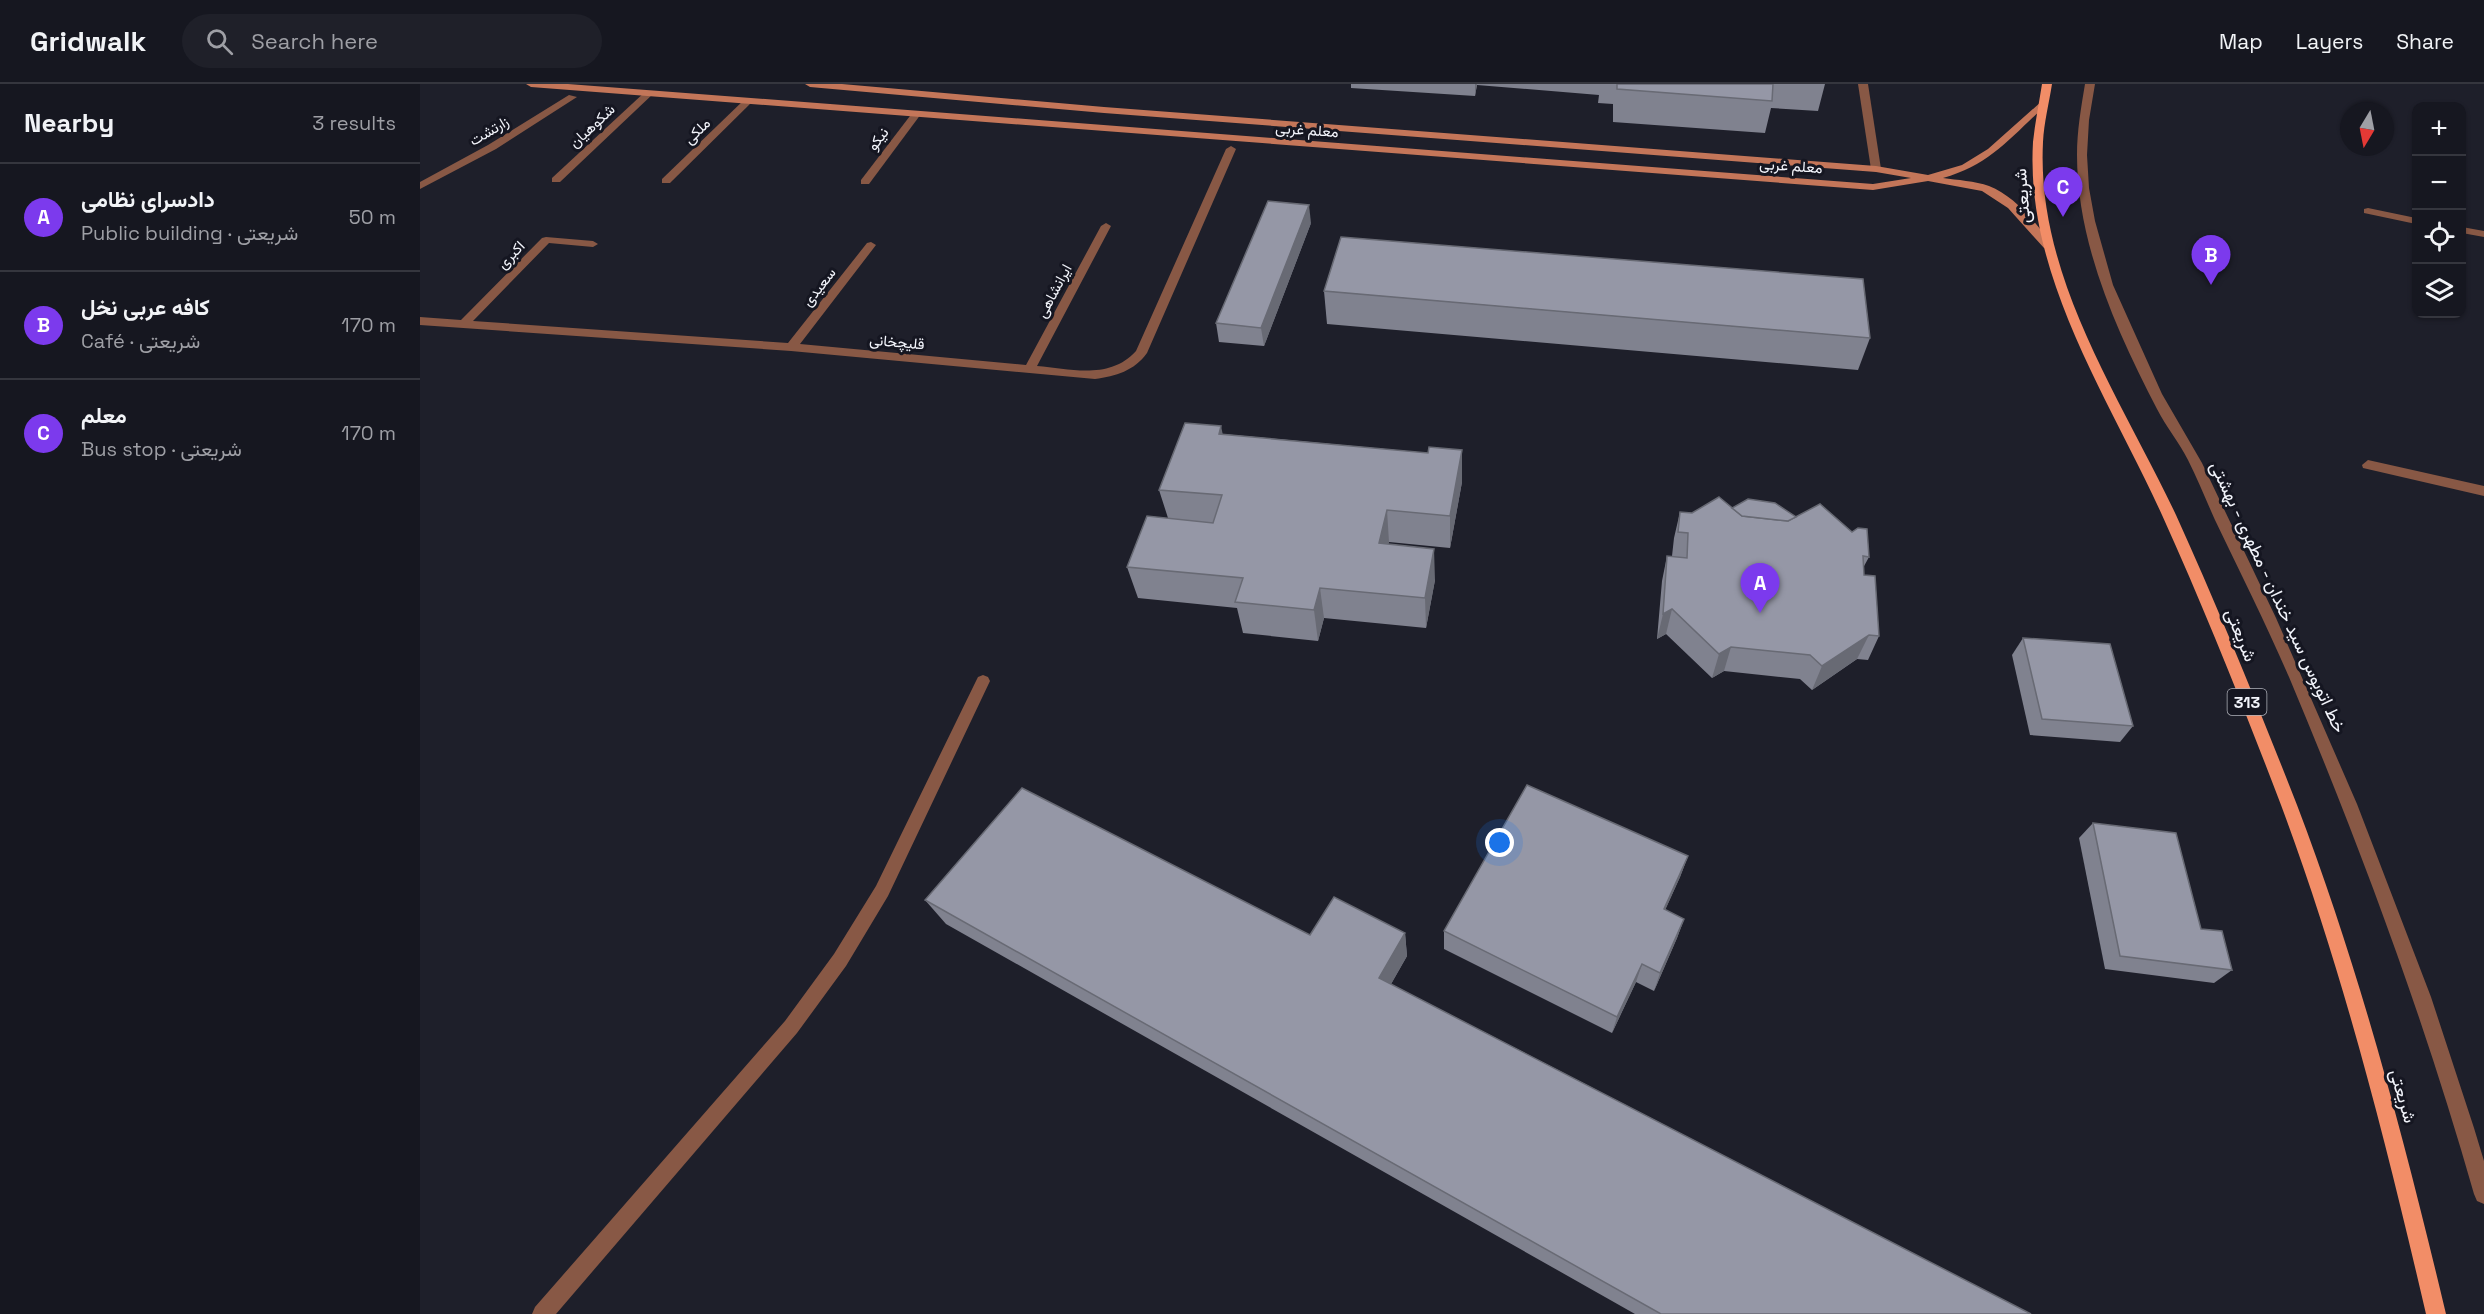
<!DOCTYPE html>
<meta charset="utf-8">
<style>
:root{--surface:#161720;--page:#1f2029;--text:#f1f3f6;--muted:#9e9fa5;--line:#35363e;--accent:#7c3aed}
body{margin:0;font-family:"Space Grotesk",Vazirmatn,sans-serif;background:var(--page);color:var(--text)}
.controls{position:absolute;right:18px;top:18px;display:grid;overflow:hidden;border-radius:12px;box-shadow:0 2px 4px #0004}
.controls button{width:54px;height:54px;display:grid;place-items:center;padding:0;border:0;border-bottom:2px solid var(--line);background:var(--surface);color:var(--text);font:30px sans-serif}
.compass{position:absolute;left:1920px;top:18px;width:54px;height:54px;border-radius:50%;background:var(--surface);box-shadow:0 2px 4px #0004;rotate:190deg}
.you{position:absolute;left:1080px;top:759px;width:21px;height:21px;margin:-15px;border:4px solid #fff;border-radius:50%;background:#1a73e8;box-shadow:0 0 0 9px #1a73e833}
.badge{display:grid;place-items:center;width:39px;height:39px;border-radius:50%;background:var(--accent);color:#fff;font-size:20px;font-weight:700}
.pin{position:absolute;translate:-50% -50px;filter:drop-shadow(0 2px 3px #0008)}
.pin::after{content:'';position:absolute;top:32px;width:21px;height:18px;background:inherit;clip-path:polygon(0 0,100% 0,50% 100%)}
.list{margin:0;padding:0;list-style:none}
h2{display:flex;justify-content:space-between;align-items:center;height:78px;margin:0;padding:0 24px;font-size:26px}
h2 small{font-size:20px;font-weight:400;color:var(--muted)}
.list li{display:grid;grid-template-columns:39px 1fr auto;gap:18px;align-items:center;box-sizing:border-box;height:108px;padding:0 24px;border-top:2px solid var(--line)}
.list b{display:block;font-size:22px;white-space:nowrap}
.list p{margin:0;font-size:20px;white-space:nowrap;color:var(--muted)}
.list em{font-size:20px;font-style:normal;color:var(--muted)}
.icon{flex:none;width:33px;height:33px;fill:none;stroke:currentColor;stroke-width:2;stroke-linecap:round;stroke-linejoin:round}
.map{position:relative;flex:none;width:2064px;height:1230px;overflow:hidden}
header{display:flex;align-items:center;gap:36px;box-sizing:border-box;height:84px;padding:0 30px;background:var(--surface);border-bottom:2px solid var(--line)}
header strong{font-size:28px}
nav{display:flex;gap:33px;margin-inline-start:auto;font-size:21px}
.search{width:420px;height:54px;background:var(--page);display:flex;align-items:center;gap:15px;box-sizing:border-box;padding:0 21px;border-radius:33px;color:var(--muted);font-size:22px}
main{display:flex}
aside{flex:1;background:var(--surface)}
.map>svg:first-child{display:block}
</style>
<header>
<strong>Gridwalk</strong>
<div class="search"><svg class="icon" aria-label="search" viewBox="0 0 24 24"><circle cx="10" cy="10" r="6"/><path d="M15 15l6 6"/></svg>Search here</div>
<nav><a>Map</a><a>Layers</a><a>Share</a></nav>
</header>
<main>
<aside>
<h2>Nearby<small>3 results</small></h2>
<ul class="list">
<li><span class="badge">A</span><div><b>دادسرای نظامی</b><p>Public building · شریعتی</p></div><em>50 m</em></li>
<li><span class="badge">B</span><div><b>کافه عربی نخل</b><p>Café · شریعتی</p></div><em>170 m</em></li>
<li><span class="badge">C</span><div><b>معلم</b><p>Bus stop · شریعتی</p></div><em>170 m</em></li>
</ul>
</aside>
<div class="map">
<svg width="2064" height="1230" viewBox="0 0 2064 1230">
<rect width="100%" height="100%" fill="#1e1f2a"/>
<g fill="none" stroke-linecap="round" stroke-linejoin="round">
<g fill="#885845" fill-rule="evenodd">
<path d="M1665,0h10l-6,36 -2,35 2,33 6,33 18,64 49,109 40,69 74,155 81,186 74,193 43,131 10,33v43l-7,-3 -3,-7c-50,-176 -114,-348 -185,-517 -23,-53 -49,-105 -74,-157 -9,-20 -17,-40 -27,-60 -9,-18 -22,-33 -31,-51 -40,-77 -80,-165 -80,-254 0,-24 4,-47 8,-71z"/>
<path d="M563,591l5,2 2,4 -102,215 -42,70 -49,67 -241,281h-24l3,-7 250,-286 49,-67 42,-68 100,-205 2,-4z"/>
</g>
<g fill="#885845" fill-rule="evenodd">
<path d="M1438,0h10l13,85 -5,3 -5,-3z"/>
<path d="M226,7l8,2 -94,89h-8v-4z"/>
<path d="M149,11l8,2 -81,52 -76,40v-7l68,-37z"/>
<path d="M325,15l8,2 -83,82h-8v-4z"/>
<path d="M493,28l8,2 -52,70h-8v-4z"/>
<path d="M811,62l5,3 -89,204c-13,18 -31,23 -52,26l-304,-28 -371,-26v-8l41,3 81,-82 4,-1 47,4 5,3 -5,3 -44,-4 -76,78 315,22 79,-100 4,-1 5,3 -76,99 226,21 75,-139 5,-3 5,3 -74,140c34,3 73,14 99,-15l90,-202z"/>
<path d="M1948,124l48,10v6l-52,-11v-4z"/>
<path d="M2042,143l22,4v6l-22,-4z"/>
<path d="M1948,376l116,26v10l-121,-28 -1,-3z"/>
</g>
<path fill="#c47659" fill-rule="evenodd" d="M106,0h42l1305,100 38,-6 -35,-6 -772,-59 -294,-26 -5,-3h37l262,23 772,59 52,9 34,-10 26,-16 54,-48 5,3 -2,2c-34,31 -55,59 -102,72 14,2 32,3 46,8 26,10 48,38 64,60l-5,3 -4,-1 -36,-40 -26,-17 -54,-10 -55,9 -1342,-103z"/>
<path fill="#f28d67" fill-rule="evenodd" d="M1622,0h10c-3,19 -8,39 -9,58 -7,135 78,256 133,373 43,95 83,193 121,290 63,165 108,337 149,509h-20c-40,-172 -83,-343 -145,-509 -37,-97 -76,-195 -119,-290 -53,-117 -137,-239 -129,-373 2,-19 6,-39 9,-58z"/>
</g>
<g fill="#80828f">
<path d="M931,0h474l-7,27 -47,-3 -6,25 -152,-11v-18l-15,-1 1,-8 -122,-10 -2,11 -124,-8z"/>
<path d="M891,139l-47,123 -45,-4 -3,-19z"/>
<path d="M904,207l546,47 -12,32 -531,-46z"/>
<path d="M803,350l205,19 34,-3v32l-12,66 -61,-6 -1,2 47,36 -9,48 -102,-10 -6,23 -75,-8 -6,-25 -99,-10 -11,-31 41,-49 -9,-28z"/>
<path d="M1312,424l64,9 73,40 -6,11 1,7 15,61 -11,24 -11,-1 -45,31 -12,-11 -76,-8 -12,7 -46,-44 -9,5 5,-58 5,-25h5l2,-18 6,-26 12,1z"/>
<path d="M1603,554l110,88 -13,16 -90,-7 -18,-80z"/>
<path d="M1673,739l108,106 31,41 -18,13 -109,-14 -26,-131z"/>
<path d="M1268,772l-8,21 -15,33 19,9 -7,19 -23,53 -18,-9 -24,51 -168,-84v-18z"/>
<path d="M505,816l385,35 95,-2 2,23 -16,28 640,330h-396l-689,-390z"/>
</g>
<g fill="#686a74">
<path d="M1055,0h2l-2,12z"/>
<path d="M889,121l2,18 -47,123 -3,-18z"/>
<path d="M801,342l7,33 -9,-25z"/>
<path d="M1042,366v32l-12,66v-32z"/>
<path d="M967,426l2,32 -7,32 -3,-31z"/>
<path d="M1014,465l1,31 -9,48 -1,-30z"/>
<path d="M900,504l4,30 -6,23 -4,-31z"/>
<path d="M1252,525l-6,25 -9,5 6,-25z"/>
<path d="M1449,551l-12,24 -45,31 10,-24z"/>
<path d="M1311,563l-7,24 -12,7 7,-24z"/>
<path d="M1268,772l-8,21 -23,51 7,-19z"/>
<path d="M1264,835l-7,19 -23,53 6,-18z"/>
<path d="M985,849l2,23 -25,44 -3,-22z"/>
<path d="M1222,880l-6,18 -24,51 5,-16z"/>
</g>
<g fill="#9597a6" stroke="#686a74" stroke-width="1.5">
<path d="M1197,0h156l-1,17 -155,-12z"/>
<path d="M848,117l41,4 -48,123 -45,-5z"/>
<path d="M921,153l522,42 7,59 -546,-47z"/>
<path d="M765,339l36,3 -2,8 209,19 1,-6 33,3 -12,66 -63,-6 -8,33 55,6 -9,49 -105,-10 -6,22 -79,-8 8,-24 -116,-11 20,-51 66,7 9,-28 -63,-5z"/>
<path d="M1299,413l23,19 46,5 32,-17 32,28 6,-4 9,1 2,28 -6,-1 1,19 11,1 4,60 -10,-1 -47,31 -12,-11 -79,-8 -12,7 -47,-45 -9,5 4,-58 20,2 1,-25 -10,-1 2,-20 12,1z"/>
<path d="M1328,415l27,4 21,14 -8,4 -46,-5 -10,-8z"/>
<path d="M1603,554l87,6 23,82 -91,-7z"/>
<path d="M1107,701l161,71 -24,53 20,10 -24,54 -18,-9 -25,53 -173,-86z"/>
<path d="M602,704l288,147 24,-38 71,36 -26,45 652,336h-370l-736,-414z"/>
<path d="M1673,739l83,10 25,96 21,2 10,39 -112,-14z"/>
</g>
<g text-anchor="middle" stroke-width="6" stroke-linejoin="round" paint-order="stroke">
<g font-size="15" fill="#f3f5fc" stroke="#151621">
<text transform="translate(172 42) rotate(-43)" y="5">شکوهیان</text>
<text transform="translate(887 46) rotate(4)" y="5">معلم غربی</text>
<text transform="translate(69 47) rotate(-31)" y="5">زارتشت</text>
<text transform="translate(277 47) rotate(-44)" y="5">ملکی</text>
<text transform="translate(458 55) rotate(-53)" y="5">نیکو</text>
<text transform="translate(1371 82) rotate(4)" y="5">معلم غربی</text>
<text transform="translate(91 171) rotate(-46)" y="5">اکبری</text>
<text transform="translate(399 203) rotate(-52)" y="5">سعیدی</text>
<text transform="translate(634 207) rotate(-62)" y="5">ایرانشاهی</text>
<text transform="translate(477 258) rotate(5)" y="5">قلیچخانی</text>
</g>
<rect fill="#151621" stroke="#b0b2ba" stroke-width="1.5" x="1807.5" y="605" width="39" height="26" rx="4.5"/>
<g font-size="16" font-weight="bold" fill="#f3f5fc">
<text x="1827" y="624">313</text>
</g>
<g font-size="18" fill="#f3f5fc" stroke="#151621">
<text transform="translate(1602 112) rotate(-94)" y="6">شریعتی</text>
<text transform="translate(1858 513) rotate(65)" y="6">خط اتوبوس سید خندان - مطهری - بهشتی</text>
<text transform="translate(1821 551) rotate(68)" y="6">شریعتی</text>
<text transform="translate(1983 1012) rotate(74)" y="6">شریعتی</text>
</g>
</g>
</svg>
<div class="controls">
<button>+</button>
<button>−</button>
<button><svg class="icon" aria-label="locate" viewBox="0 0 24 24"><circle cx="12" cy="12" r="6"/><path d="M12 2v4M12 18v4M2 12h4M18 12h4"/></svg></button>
<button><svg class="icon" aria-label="layers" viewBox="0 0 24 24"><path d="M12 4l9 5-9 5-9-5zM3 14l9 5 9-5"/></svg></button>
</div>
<svg class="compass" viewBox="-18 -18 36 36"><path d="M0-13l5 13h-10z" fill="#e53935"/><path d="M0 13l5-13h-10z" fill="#9e9fa5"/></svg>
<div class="you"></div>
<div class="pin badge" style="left:1340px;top:529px">A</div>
<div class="pin badge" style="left:1791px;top:201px">B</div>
<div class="pin badge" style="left:1643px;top:133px">C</div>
</div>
</main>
